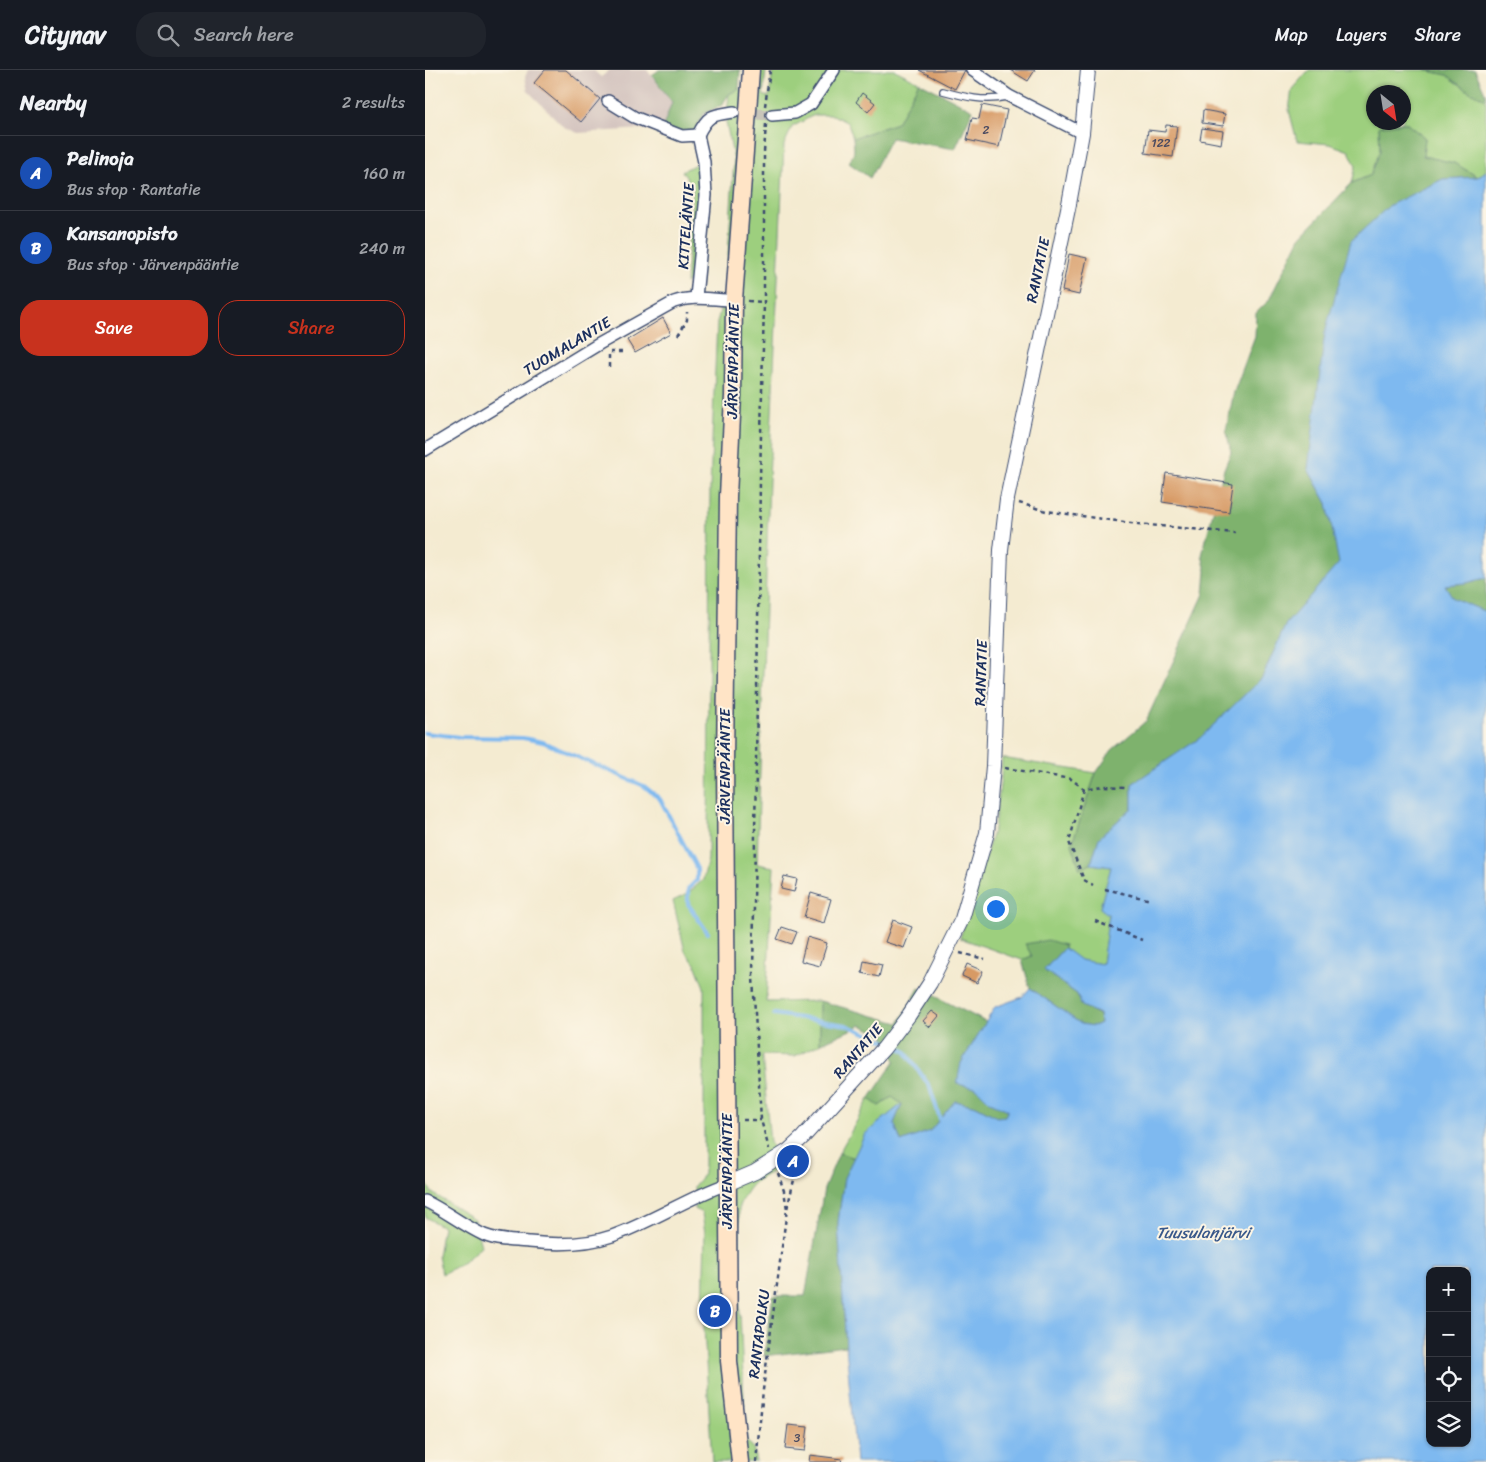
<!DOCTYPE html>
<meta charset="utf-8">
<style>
:root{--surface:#171b24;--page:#20242c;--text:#f1f3f6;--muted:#9ea1a6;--line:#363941;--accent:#c8321e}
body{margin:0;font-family:Sriracha,sans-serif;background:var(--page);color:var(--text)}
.controls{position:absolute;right:15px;bottom:15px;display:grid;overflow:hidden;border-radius:10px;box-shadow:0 1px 4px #0004}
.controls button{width:45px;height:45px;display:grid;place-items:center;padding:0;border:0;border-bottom:1px solid var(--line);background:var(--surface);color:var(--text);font:25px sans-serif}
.compass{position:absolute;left:941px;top:15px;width:45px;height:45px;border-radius:50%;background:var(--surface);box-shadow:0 1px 4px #0004;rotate:150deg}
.you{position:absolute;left:570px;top:838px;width:18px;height:18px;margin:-12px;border:4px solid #fff;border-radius:50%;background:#1a73e8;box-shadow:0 0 0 8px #1a73e833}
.badge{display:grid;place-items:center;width:32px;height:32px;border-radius:50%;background:var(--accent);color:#fff;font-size:16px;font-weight:700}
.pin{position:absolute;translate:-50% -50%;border:2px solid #fff;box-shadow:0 1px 5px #0006}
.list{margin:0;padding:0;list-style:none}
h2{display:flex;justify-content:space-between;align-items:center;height:65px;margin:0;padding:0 20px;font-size:21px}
h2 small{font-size:16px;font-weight:400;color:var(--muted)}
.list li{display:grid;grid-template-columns:32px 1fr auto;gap:15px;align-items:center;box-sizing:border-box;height:75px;padding:0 20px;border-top:1px solid var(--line)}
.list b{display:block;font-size:19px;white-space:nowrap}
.list p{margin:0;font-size:16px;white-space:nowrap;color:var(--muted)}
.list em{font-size:16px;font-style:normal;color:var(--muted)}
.actions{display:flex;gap:10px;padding:15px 20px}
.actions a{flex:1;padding:11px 0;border:1px solid var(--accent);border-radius:20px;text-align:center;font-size:18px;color:var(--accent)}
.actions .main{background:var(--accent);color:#fff}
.icon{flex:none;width:28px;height:28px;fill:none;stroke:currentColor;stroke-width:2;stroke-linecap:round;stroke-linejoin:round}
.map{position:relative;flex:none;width:1061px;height:1392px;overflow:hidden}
header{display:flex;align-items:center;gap:30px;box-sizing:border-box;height:70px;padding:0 25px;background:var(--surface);border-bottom:1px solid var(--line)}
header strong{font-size:24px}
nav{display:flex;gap:28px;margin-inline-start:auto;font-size:18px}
.search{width:350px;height:45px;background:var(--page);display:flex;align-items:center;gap:12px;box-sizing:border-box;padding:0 18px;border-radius:20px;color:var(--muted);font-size:19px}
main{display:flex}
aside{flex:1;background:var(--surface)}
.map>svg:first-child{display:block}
</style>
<header>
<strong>Citynav</strong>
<div class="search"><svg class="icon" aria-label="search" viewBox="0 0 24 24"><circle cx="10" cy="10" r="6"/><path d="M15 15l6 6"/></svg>Search here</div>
<nav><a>Map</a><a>Layers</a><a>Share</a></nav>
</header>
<main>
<aside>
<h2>Nearby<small>2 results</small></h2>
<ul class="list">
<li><span class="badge" style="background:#1a4fb4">A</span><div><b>Pelinoja</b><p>Bus stop · Rantatie</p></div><em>160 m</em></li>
<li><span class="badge" style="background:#1a4fb4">B</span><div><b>Kansanopisto</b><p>Bus stop · Järvenpääntie</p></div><em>240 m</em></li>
</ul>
<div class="actions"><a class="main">Save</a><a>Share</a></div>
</aside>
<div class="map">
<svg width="1061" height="1392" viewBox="0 0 1061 1392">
<rect width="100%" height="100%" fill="#fcf5e5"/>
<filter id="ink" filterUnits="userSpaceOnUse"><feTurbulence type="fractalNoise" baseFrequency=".02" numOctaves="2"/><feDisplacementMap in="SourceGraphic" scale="10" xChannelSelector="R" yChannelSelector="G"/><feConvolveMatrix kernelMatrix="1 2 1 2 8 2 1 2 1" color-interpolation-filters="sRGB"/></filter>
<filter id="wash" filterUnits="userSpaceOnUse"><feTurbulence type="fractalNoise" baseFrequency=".0096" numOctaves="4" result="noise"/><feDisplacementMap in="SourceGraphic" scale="20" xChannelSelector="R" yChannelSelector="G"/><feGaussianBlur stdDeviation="1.12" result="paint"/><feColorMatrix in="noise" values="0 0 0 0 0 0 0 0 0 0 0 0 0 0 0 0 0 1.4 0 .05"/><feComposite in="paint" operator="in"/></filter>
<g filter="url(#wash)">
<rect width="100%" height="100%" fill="#f4ebd1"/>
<path fill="#d0c0bc" d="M103,0h65l8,7 9,-7h37l25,32 -11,30 -18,-3 -65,4 -14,-6 -36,-36 -3,-14z"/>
<g fill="#9dcf7e" stroke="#5c7f6e" fill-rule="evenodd">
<path d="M335,0h6l-3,25 6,2 4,-27h122l24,12 -22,41 -44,15 -5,-15 -15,-8h-19l-22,12 -8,18 -15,335 -12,384 17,3 -8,135 54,-1v43l-25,12 -33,-1 8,87 11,25c-23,12 -31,14 -42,39v85l7,150 7,6 3,15h-44l-9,-151 2,-78 -3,-20 -7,-4 -1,-23 10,-12v-187l-9,-23 -10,-13 -12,-50 14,-7 16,-14 5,-21 2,-371 7,-166 9,-33 8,-129 -8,-38 3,-28 10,-5 19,5z"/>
<path d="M884,0h116l22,5 23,17 16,7v72l-8,6 -24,-14 -31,-7 2,-18 -19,-15 -27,3 1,25 -9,24 -19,8 4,-17 -7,-15 -19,-7 -33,-3 -8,-31 3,-21zM948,22h30v30h-30z"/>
<path d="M273,93l6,18 -7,94 -11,8 7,-95 -11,-17z"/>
<path d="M577,688l94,15 -24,71 8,25 11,-5 20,3 -11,41 9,6 -7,50 -22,-4 -16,-12v-3l-38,-1 6,12 -10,4 -62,-22 34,-110 7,-50z"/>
<path d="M467,1027l10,7 -37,30 -11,24 -15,-5 30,-54 10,7z"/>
<path d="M0,1110l7,13 42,26 7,27 -17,16 -22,12 -4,-18 5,-29 -18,-10z"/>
</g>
<g fill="#7eb26d" stroke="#4c7066">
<path d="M234,0h81l-1,19 -10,5 -7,11 -19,9 -10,22 -32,-4 11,-30 -20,-27z"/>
<path d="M1000,0h50l11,25v4l-16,-7 -23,-17z"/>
<path d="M494,12l54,28 -18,39 -64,-11 -21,40 -21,-15 5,-12 -1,-13 44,-15z"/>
<path d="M981,53l19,15 -2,18 31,7 24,14 -35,2 -52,26 -40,36 -43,228 19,34 13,60 -54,61 -24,54 -62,60 -68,46v24l-33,30 -8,26 -11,5 -8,-25 24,-71 16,-23 34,-29 58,-127 2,-23 -4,-16 22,-86 7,-17 -5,-22 8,-38 21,-56 1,-23 13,-13 31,-63 52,-54 19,-8 9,-24 -1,-25z"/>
<path d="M1061,508v34l-34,-14 -7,-13 21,-2z"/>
<path d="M623,870l16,5v3l-20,22 33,24 5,12 17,9 1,8 -6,3 -13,-2 -51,-36 -8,-28 10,-4 -7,-12z"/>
<path d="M494,918l67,34 -25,41 15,25 14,14 19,8 -4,7h-8l-21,-11 -21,-5 -25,30 -29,11 -7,-19 8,-19 -10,-7 -13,9 -10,-7 26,-38 -11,-25 -23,-11 -41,19v-43l79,22z"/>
<path d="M414,1083l15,5 -10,20 -6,45 8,123 -82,10 9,-60h32l19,-107z"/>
</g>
<path fill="#7eb9f0" stroke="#4c74a7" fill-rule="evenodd" d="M1061,101v407l-20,5 -21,2 8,13 33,14v850h-630l-10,-116 -8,-123 6,-45 21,-44 37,-30 -8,19 7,19 29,-11 25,-30 21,5 21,11 8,-1 3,-6 -18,-8 -14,-14 -19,-4 4,-21 34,-56 27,-10 8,-9 51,36 13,2 6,-3 -1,-9 -17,-8 -5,-12 -33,-24 20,-22 16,12 22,4 7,-49 -9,-7 11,-41 -20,-3 8,-26 33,-30v-24l68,-46 62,-60 24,-54 53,-61 -12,-60 -19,-34 17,-137 26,-91 39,-36 53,-26 35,-2zM1005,1201h37v172h-37z"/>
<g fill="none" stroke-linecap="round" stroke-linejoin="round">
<g stroke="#7eb9f0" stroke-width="4">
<path d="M0,663l34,4 64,1 20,4 101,44 16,13 37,70v11l-9,9v15l20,29"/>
<path d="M349,944l72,11 39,16"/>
<path d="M466,974l14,7 25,36 10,32"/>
</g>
</g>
<g id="blocks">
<g fill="#d79a65">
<path d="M120,0h21l34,29 -19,23 -47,-39z"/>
<path d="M494,0h46l-10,19z"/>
<path d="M585,0h25l-7,11z"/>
<path d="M437,23l13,10 -7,9 -12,-10z"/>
<path d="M557,35l25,5 -8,37 -32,-7 5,-22 7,1z"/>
<path d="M778,40l22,4 -2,12 -21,-3z"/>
<path d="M741,55l11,1 -4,31 -28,-4 3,-23 17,2z"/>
<path d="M777,58l21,3 -2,13 -21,-4z"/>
<path d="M644,184l18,4 -8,37 -17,-4z"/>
<path d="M238,248l8,15 -36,20 -8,-13z"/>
<path d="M741,403l67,11 -4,28 -67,-10z"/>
<path d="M359,806l13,3 -3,13 -13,-3z"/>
<path d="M386,823l20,6 -7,24 -20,-6z"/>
<path d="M468,850l19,7 -8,21 -19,-6z"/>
<path d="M357,857l15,5 -5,12 -15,-5z"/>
<path d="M382,867l20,6 -7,23 -19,-5z"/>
<path d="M439,891l18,4 -3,12 -17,-4z"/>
<path d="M542,894l16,7 -6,12 -15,-7z"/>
<path d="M507,941l7,5 -9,11 -7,-6z"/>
<path d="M363,1355l20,2 -3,24 -20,-2z"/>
<path d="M385,1385l32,4 -1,3h-32z"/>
</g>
</g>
</g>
<g filter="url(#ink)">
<use href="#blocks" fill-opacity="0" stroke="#3c4b6f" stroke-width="1"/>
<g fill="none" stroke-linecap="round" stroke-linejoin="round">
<path stroke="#c9c5ba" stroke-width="11" stroke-dasharray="11 5.5" stroke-linecap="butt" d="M315,43l32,2"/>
<defs>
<path id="service" d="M518,21c22,6 41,11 64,6"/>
<g id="minor">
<path d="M547,0l37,26 73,37"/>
<path d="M183,31l26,16 48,19 16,-1 6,27 2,33 -10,102"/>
<path d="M347,45l23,-2 16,-9 23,-34"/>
<path d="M273,65c10,-21 15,-20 36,-23"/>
<path d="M0,380l174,-106 75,-42c20,-7 39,-2 60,-2"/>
<path d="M0,1131c21,10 39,25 59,34 14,6 31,6 45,7 28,3 57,3 83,-6 40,-14 75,-38 115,-52"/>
</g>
<path id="tertiary" d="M302,1114l28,-12 33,-21 15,-14 81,-89 25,-33 21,-32 32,-64 25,-86 6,-67 8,-216 6,-51 62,-295 13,-71 6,-63"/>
<path id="secondary" d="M315,1392l-11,-101 -4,-600 3,-265 5,-100 1,-96 17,-230"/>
</defs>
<use href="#service" stroke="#3c4b6f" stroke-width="8"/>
<use href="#minor" stroke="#3c4b6f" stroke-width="14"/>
<use href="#tertiary" stroke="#3c4b6f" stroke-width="16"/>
<use href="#secondary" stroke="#3c4b6f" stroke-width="19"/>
<g stroke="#3c4b6f" stroke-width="2.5" stroke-dasharray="4 4" stroke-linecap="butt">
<path d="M340,36l5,-36"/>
<path d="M341,54l-2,28v150l-4,177 -7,498 8,143 8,29"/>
<path d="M323,231l16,1"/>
<path d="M253,265l9,-15v-8"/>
<path d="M185,282h12"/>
<path d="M184,297v-15"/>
<path d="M594,433l27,8 92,13 97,9"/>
<path d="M580,698l66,11 13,10 18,-3 23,1"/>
<path d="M659,719l-15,53 15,38 9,5"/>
<path d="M680,819l46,11"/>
<path d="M670,851l47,19"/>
<path d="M535,883l25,6"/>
<path d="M318,1050h18"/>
<path d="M353,1103l6,18 3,18"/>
<path d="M331,1392l7,-72 24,-181 12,-50"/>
</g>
<use href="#service" stroke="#fff" stroke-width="5.5"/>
<use href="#minor" stroke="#fff" stroke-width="11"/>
<use href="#tertiary" stroke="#fff" stroke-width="14"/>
<use href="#secondary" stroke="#ffe4c6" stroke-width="16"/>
</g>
</g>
<g text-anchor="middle" stroke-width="4" stroke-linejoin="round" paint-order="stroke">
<g font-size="12" fill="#4a4a60">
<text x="561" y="64">2</text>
<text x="736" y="77">122</text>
<text x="372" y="1372">3</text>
</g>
<g font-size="15" fill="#1b2f5e" stroke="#fcf5e5">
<text transform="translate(261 156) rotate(-86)" y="5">KITTELÄNTIE</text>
<text transform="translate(613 200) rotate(-78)" y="5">RANTATIE</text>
<text transform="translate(142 276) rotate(-31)" y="5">TUOMALANTIE</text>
<text transform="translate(308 291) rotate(-89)" y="5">JÄRVENPÄÄNTIE</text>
<text transform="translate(556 603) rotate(-88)" y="5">RANTATIE</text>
<text transform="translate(300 696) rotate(-90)" y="5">JÄRVENPÄÄNTIE</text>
<text transform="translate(433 981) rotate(-49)" y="5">RANTATIE</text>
<text transform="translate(302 1101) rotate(-90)" y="5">JÄRVENPÄÄNTIE</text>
<text transform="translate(334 1264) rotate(-83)" y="5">RANTAPOLKU</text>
</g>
<g font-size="16" font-style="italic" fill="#39588a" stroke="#fcf5e5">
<text x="778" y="1168">Tuusulanjärvi</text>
</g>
</g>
</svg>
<div class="controls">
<button>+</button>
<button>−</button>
<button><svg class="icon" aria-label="locate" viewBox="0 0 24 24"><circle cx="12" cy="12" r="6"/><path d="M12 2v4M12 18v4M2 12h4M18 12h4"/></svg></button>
<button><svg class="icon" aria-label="layers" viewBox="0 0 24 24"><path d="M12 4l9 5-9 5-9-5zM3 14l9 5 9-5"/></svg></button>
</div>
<svg class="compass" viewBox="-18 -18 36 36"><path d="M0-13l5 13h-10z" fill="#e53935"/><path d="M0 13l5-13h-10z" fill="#9ea1a6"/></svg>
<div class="you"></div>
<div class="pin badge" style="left:368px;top:1091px;background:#1a4fb4">A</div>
<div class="pin badge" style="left:290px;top:1241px;background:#1a4fb4">B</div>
</div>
</main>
